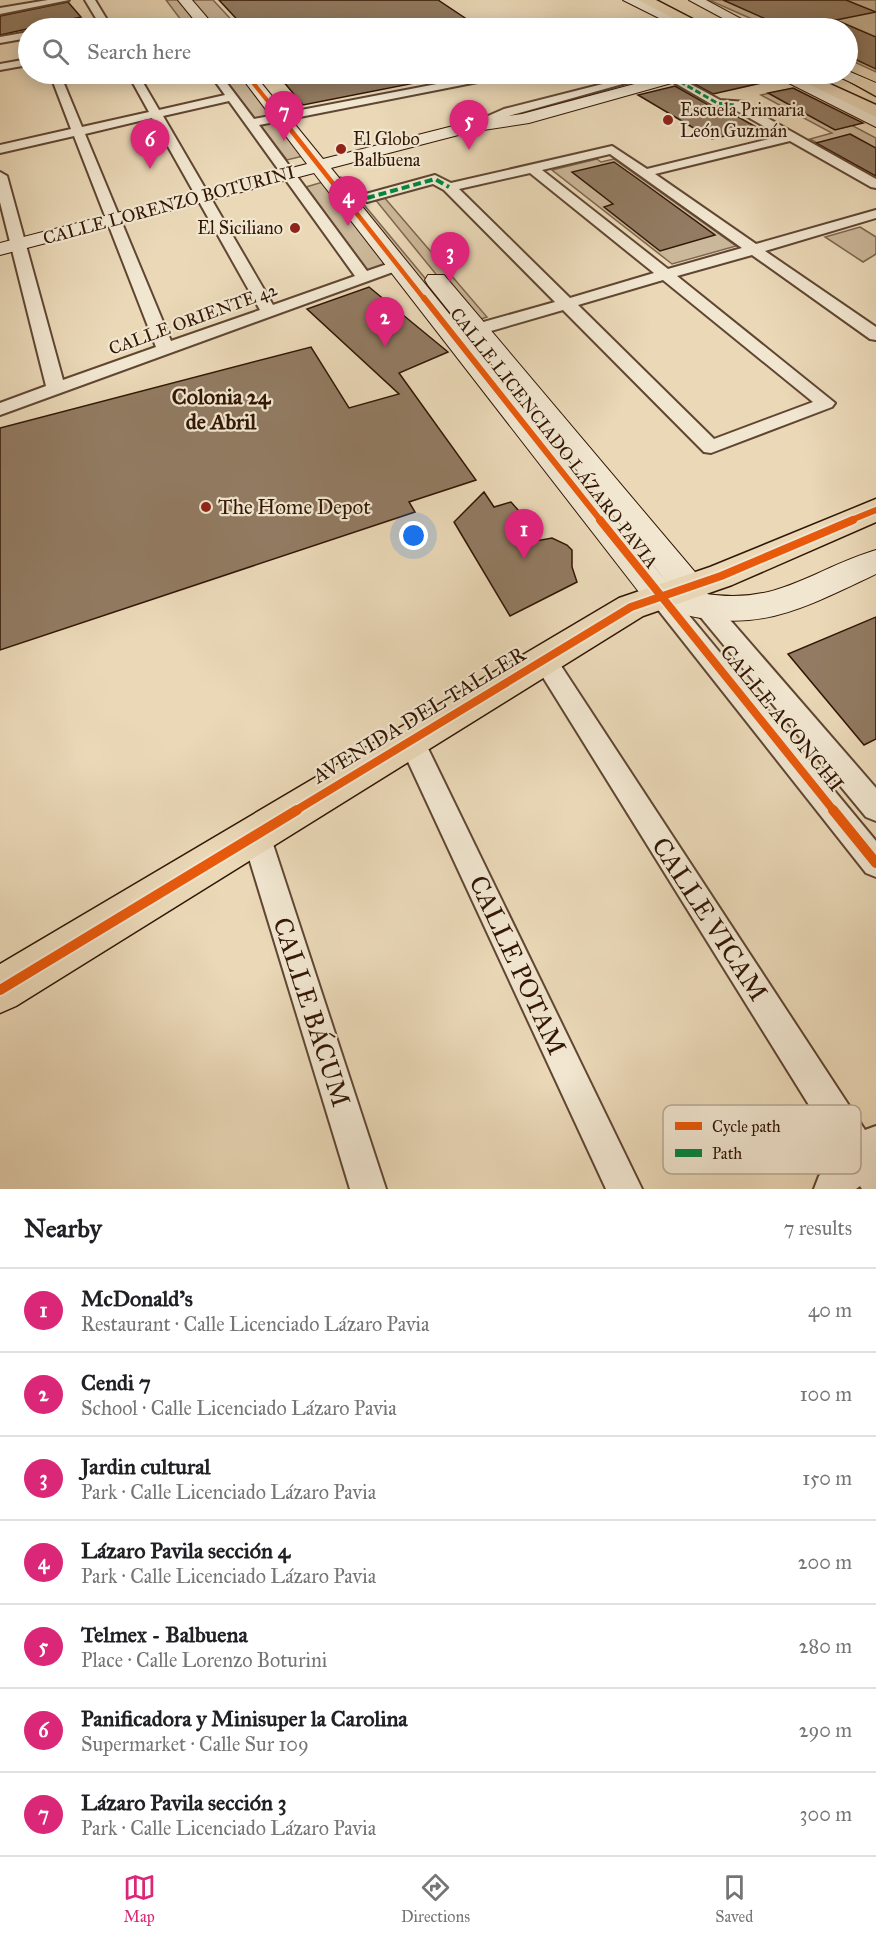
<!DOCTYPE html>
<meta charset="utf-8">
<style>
:root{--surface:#fff;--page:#f2f2f2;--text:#202124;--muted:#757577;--line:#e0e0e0;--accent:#db2777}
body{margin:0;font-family:"IM FELL Great Primer",serif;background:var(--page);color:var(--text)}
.you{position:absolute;left:414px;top:536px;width:21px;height:21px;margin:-15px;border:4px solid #fff;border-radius:50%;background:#1a73e8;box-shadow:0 0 0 9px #1a73e833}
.badge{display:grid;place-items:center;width:39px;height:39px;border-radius:50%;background:var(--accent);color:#fff;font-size:20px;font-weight:700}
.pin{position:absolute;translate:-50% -50px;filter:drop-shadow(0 2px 3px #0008)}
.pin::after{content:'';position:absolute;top:32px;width:21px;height:18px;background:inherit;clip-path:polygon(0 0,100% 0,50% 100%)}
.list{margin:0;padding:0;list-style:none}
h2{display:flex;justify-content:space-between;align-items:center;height:78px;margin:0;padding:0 24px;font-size:26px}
h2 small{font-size:20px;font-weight:400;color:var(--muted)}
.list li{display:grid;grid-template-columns:39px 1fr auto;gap:18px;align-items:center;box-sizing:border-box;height:84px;padding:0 24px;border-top:2px solid var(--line)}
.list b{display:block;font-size:22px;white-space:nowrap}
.list p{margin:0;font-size:20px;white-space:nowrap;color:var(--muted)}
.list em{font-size:20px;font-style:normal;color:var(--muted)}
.icon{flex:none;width:33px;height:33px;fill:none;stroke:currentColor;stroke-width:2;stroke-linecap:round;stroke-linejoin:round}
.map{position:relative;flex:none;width:876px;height:1189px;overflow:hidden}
.search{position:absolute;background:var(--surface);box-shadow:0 3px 15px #0003;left:18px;right:18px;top:18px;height:66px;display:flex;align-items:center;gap:15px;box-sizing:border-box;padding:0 21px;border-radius:33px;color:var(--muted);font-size:22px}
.sheet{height:666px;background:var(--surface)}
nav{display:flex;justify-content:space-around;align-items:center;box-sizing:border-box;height:84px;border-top:2px solid var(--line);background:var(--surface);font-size:16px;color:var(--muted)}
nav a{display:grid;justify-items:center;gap:3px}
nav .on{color:var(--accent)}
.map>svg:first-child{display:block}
</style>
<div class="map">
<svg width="876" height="1189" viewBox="0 0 876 1189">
<rect width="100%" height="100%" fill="#ead8b7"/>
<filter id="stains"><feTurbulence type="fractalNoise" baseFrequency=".00333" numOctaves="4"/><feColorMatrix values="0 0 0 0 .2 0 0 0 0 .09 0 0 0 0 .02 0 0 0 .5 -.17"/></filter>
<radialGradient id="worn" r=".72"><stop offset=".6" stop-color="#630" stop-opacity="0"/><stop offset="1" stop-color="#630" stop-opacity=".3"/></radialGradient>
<g fill="#cbb799" stroke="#7e664f" stroke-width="1.5">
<path d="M166,0h47l25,27 -36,-2 2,3h-17z"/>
<path d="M709,0h167v72l-28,-13v-31h-67l-20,-5z"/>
<path d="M221,74h21l65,81 -20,5z"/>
<path d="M785,90l91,48v38l-66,-37 22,-6 -71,-38z"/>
<path d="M597,159l4,3 13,-3 122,87 -64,18 -120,-94z"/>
<path d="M341,177l123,148 -5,1 -122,-148z"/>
<path d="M326,181l64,83 -21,8 -63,-85z"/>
<path d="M383,196l104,121 -13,4 -100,-123z"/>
<path d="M860,227l16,10v17l-13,8 -38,-25z"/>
</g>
<g fill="#927b62" stroke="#321605" stroke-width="1.5">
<path d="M219,0h219l42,28h-235z"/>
<path d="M723,0h123l30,12 -40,8 40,17v32l-28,-13v-28h-62z"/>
<path d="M68,2l13,15 -81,18v-19z"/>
<path d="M277,74h142l1,8 -117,23z"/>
<path d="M697,74h72l1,7 -57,13 -24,-13z"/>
<path d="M675,86l37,21 12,2 34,19 -46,11 -74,-44z"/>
<path d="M793,88l70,35 -28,7 -67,-37z"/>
<path d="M850,134l26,14v28l-60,-33z"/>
<path d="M614,162l24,17 77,56 -55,16 -56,-44 9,-3 -41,-32z"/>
<path d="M369,287l79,65 -49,21 77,107 -67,22 6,10 -415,138v-222l311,-81 38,61 50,-14 -92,-85z"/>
<path d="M484,492l10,15 17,-5 15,17 10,22 16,-3 15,7 5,5v17l5,15 -67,34 -56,-94z"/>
<path d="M876,617v122l-12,6 -76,-91z"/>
</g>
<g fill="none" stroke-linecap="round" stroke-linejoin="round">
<defs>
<g id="street">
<path d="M48,0h21l-69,14v-6z"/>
<path d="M85,0h10l17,28h-10l-1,-2 -37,2 1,-2 32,-6z"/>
<path d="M28,32v6l-28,5v-6z"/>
<path d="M28,59v6l-28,5v-6z"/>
<path d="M50,74h10l22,53 67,-15 -21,-38h10l21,36 66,-15 -15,-21h10l34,45 235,-45h19l-5,3 -244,48 108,146 32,-11 8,5 -3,3 -404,147v-12l46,-17 -46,-184v-30l7,4 56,204 93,-33 -82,-211 -74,17v-8l71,-16zM229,101l126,175 -82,29 -110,-189zM152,118l108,192 -89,31 -86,-207z"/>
<path d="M642,74h16l-146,41 -39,15 -10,-3 41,-18z"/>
<path d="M672,74l48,26 26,2v4l130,73v9l-5,-1 -81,-46 -135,33 101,70 120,-34v8l-111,33 111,76v13l-6,-1 -118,-84 -75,21 158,127 -3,4 -121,46 -7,-1 -141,-142 -103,30h-12l-2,-4 2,-4 107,-30 -111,-112 -11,-6 -66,18 -7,-4 2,-3 73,-20 16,8 161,-37 35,23 134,-33 -49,-28 -19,-3 -45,-26 -2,-2zM610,154l132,94 -74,21 -126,-99zM530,173l124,100 -84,25 -111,-109zM663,280l150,122 -99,37 -136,-134z"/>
<path d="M660,587l8,3 208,251v36l-10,-4 -214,-271 -3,-6 3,-6z"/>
<path d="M697,588l8,3 171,197v33l-10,-4 -177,-214 -3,-6 3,-6z"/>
<path d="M544,649l8,3 313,478 11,-4v63h-14l-2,-3 -4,3h-42l5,-13 21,-21 -304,-489 -4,-7 4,-7z"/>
<path d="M411,729l9,3 222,457h-36l-208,-449 4,-8z"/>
<path d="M256,822l10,4 4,9 116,354h-36l-108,-354 4,-9z"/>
</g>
<g id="secondary">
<path d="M178,0h14l18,21 17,7 -27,-1z"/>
<path d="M623,0h18l55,28h-17z"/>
<path d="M689,0h17l52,28h-17z"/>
<path d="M848,71l28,12v11l-43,-20h15z"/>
<path d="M239,74h15l69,85 146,-37 53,-8 150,-40h23l-2,3 -164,46 -59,9 -139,36 339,418 -242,-301 -3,-5 3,-5h16l256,303 5,9 -4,6c76,14 109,-23 175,-43v24c-90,43 -127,63 -227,31l-335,-432 -314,82v-12l307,-79z"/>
<path d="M771,74h19l86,42v11z"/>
</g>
<g id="primary">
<path d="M859,77l17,7v12l-25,-14z"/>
<path d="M876,499v23l-144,63 -89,31 -627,390 -16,7v-49l619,-366 91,-31z"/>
</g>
<g id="highway">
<path d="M638,0h18l54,28h-17z"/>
<path d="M788,74h20l68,31v12z"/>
</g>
</defs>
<use href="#street" stroke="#604632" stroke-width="4"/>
<use href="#secondary" stroke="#321605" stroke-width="2"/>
<use href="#primary" stroke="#321605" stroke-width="3"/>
<use href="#highway" stroke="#321605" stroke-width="3"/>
<use href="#street" fill="#f1e6d0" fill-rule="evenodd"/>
<use href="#secondary" fill="#f1e6d0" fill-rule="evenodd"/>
<use href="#primary" fill="#ead8b7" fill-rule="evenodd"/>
<use href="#highway" fill="#ead8b7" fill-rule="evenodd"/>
<path stroke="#00873e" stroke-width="3" stroke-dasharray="6 3" stroke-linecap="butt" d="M672,77l45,26 18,2"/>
<path stroke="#00873e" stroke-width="4" stroke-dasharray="8 4" stroke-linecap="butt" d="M367,198l68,-19 14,8"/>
<defs>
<path id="cycleway-far4" d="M246,74l45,56"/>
<path id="cycleway-far3" d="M290,129l135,171"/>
<g id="cycleway-far2">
<path d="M424,298l177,223"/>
<path d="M849,521l27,-11"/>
</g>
<g id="cycleway-far1">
<path d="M600,520l234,291"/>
<path d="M295,811l336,-204 90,-31 132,-56"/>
</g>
<g id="cycleway">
<path d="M833,810l43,53"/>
<path d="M0,990l297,-180"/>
</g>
</defs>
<use href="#cycleway-far4" stroke="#f1e6d0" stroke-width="5"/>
<use href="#cycleway-far3" stroke="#f1e6d0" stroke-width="7"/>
<use href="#cycleway-far2" stroke="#f1e6d0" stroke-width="9"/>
<use href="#cycleway-far1" stroke="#f1e6d0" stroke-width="12"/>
<use href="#cycleway" stroke="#f1e6d0" stroke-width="14"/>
<use href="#cycleway-far4" stroke="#e8590c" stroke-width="4"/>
<use href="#cycleway-far3" stroke="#e8590c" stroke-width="4.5"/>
<use href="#cycleway-far2" stroke="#e8590c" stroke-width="6"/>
<use href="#cycleway-far1" stroke="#e8590c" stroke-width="8"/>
<use href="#cycleway" stroke="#e8590c" stroke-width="10"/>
</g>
<g fill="#8f2418" stroke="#f1e6d0" stroke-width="2">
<circle cx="668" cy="120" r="6"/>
<circle cx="341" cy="149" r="6"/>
<circle cx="295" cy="228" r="6"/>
<circle cx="206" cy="507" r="6"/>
</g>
<g text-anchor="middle" stroke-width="4.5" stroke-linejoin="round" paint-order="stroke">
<g font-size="18" fill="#321605" stroke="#f1e6d0" text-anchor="start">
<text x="680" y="116">Escuela Primaria<tspan x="680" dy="21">León Guzmán</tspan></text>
<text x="353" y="145">El Globo<tspan x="353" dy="21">Balbuena</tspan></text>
<text x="283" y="234" text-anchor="end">El Siciliano</text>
</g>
<g font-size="18" fill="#321605" stroke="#f1e6d0">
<text transform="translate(169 205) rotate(-15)" y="6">CALLE LORENZO BOTURINI</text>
<text transform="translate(193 319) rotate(-20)" y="6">CALLE ORIENTE 42</text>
<text transform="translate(554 438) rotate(52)" y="6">CALLE LICENCIADO LÁZARO PAVIA</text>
</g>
<g font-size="21" fill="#321605" stroke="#f1e6d0" text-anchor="start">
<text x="218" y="514">The Home Depot</text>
</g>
<g font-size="21" fill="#321605" stroke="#f1e6d0">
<text transform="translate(419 715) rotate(-31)" y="7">AVENIDA DEL TALLER</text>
<text transform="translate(782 718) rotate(51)" y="7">CALLE ACONCHI</text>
</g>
<g font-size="22" font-weight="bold" fill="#321605" stroke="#f1e6d0">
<text x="221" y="404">Colonia 24<tspan x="221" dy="25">de Abril</tspan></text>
</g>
<g font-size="26" fill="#321605" stroke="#f1e6d0">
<text transform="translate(710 919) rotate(57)" y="9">CALLE VICAM</text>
<text transform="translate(518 965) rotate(65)" y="9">CALLE POTAM</text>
<text transform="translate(312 1012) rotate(72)" y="9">CALLE BÁCUM</text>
</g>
</g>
<rect x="663" y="1105" width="198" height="69" rx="9" fill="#f1e6d0" stroke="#b8a893" stroke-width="1.5"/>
<rect x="675" y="1122" width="27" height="8" fill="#e8590c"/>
<rect x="675" y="1149" width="27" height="8" fill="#00873e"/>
<g font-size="16" fill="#321605">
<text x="712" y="1132">Cycle path</text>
<text x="712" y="1159">Path</text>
</g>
<rect width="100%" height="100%" filter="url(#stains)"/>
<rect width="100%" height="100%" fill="url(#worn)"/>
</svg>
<div class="you"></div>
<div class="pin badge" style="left:524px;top:559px">1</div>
<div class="pin badge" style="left:385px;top:347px">2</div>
<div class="pin badge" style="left:450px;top:282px">3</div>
<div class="pin badge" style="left:348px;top:226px">4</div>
<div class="pin badge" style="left:469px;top:150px">5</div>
<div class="pin badge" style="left:150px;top:169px">6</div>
<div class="pin badge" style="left:284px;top:141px">7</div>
<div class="search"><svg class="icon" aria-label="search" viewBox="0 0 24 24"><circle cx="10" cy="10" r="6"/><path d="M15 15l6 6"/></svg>Search here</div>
</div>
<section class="sheet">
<h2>Nearby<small>7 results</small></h2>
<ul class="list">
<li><span class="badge">1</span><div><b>McDonald's</b><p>Restaurant · Calle Licenciado Lázaro Pavia</p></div><em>40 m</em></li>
<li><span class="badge">2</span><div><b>Cendi 7</b><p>School · Calle Licenciado Lázaro Pavia</p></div><em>100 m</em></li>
<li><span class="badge">3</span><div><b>Jardin cultural</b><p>Park · Calle Licenciado Lázaro Pavia</p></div><em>150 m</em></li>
<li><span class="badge">4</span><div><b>Lázaro Pavila sección 4</b><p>Park · Calle Licenciado Lázaro Pavia</p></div><em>200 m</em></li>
<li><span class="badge">5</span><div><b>Telmex - Balbuena</b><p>Place · Calle Lorenzo Boturini</p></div><em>280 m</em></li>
<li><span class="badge">6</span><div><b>Panificadora y Minisuper la Carolina</b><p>Supermarket · Calle Sur 109</p></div><em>290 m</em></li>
<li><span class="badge">7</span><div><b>Lázaro Pavila sección 3</b><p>Park · Calle Licenciado Lázaro Pavia</p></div><em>300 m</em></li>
</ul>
</section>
<nav>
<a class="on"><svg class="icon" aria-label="map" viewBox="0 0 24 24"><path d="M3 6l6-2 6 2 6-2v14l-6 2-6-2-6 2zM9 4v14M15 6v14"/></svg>Map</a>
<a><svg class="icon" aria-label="directions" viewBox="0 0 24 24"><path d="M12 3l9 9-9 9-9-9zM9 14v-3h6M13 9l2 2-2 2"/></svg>Directions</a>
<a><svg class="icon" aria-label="saved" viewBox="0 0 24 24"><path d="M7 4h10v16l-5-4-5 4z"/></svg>Saved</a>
</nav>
